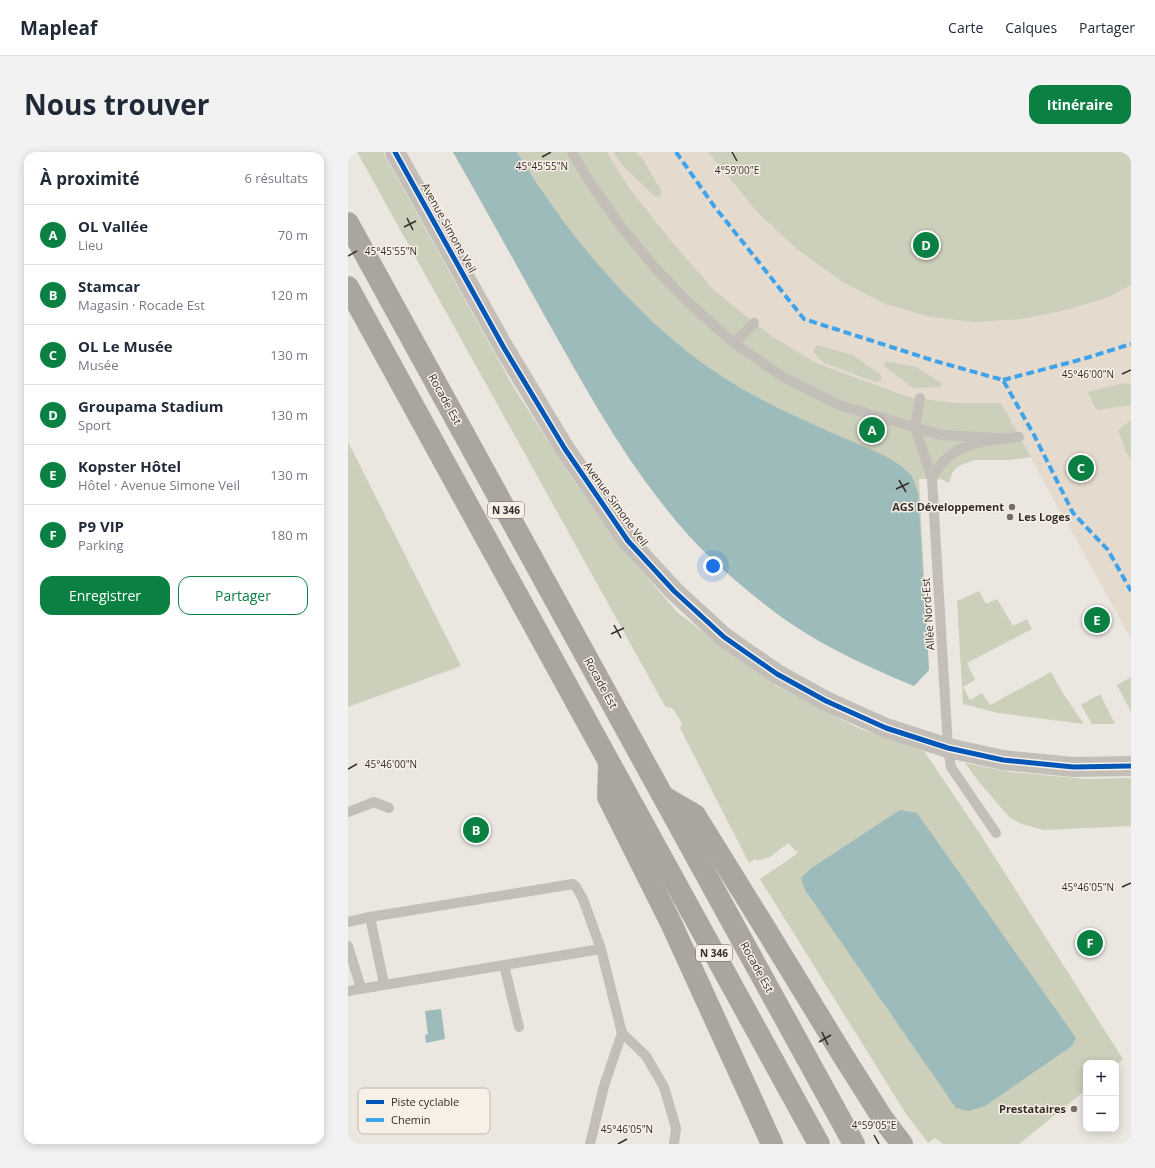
<!DOCTYPE html>
<html lang="fr">
<meta charset="utf-8">
<style>
:root{--surface:#fff;--page:#f2f2f3;--text:#1f2937;--muted:#747a83;--line:#e0e1e3;--accent:#0b8043}
body{margin:0;font-family:"Open Sans",sans-serif;background:var(--page);color:var(--text)}
.controls{position:absolute;right:12px;bottom:12px;display:grid;overflow:hidden;border-radius:8px;box-shadow:0 2px 10px #0003}
.controls button{width:36px;height:36px;display:grid;place-items:center;padding:0;border:0;border-bottom:1px solid var(--line);background:var(--surface);color:var(--text);font:20px sans-serif}
.you{position:absolute;left:365px;top:414px;width:14px;height:14px;margin:-10px;border:3px solid #fff;border-radius:50%;background:#1a73e8;box-shadow:0 0 0 6px #1a73e833}
.badge{display:grid;place-items:center;width:26px;height:26px;border-radius:50%;background:var(--accent);color:#fff;font-size:13px;font-weight:700}
.pin{position:absolute;translate:-50% -50%;border:2px solid #fff;box-shadow:0 1px 4px #0006}
.list{margin:0;padding:0;list-style:none}
h2{display:flex;justify-content:space-between;align-items:center;height:52px;margin:0;padding:0 16px;font-size:17px}
h2 small{font-size:13px;font-weight:400;color:var(--muted)}
.list li{display:grid;grid-template-columns:26px 1fr auto;gap:12px;align-items:center;box-sizing:border-box;height:60px;padding:0 16px;border-top:1px solid var(--line)}
.list b{display:block;font-size:15px;white-space:nowrap}
.list p{margin:0;font-size:13px;white-space:nowrap;color:var(--muted)}
.list em{font-size:13px;font-style:normal;color:var(--muted)}
.actions{display:flex;gap:8px;padding:12px 16px}
.actions a{flex:1;padding:9px 0;border:1px solid var(--accent);border-radius:12px;text-align:center;font-size:14px;color:var(--accent)}
.actions .main{background:var(--accent);color:#fff}
.map{position:relative;flex:none;width:783px;height:992px;overflow:hidden;border-radius:12px}
header{display:flex;align-items:center;gap:24px;box-sizing:border-box;height:56px;padding:0 20px;background:var(--surface);border-bottom:1px solid var(--line)}
header strong{font-size:19px}
nav{display:flex;gap:22px;margin-inline-start:auto;font-size:14px}
.intro{display:flex;align-items:center;justify-content:space-between;box-sizing:border-box;height:96px;padding:0 24px}
h1{margin:0;font-size:28px}
.button{padding:10px 18px;border-radius:12px;background:var(--accent);color:#fff;font-size:14px;font-weight:700}
main{display:flex;gap:24px;padding:0 24px}
aside{flex:1;background:var(--surface);border-radius:12px;box-shadow:0 2px 10px #0003}
.map>svg:first-child{display:block}
</style>
<header>
<strong>Mapleaf</strong>
<nav><a>Carte</a><a>Calques</a><a>Partager</a></nav>
</header>
<div class="intro"><h1>Nous trouver</h1><a class="button">Itinéraire</a></div>
<main>
<aside>
<h2>À proximité<small>6 résultats</small></h2>
<ul class="list">
<li><span class="badge">A</span><div><b>OL Vallée</b><p>Lieu</p></div><em>70 m</em></li>
<li><span class="badge">B</span><div><b>Stamcar</b><p>Magasin · Rocade Est</p></div><em>120 m</em></li>
<li><span class="badge">C</span><div><b>OL Le Musée</b><p>Musée</p></div><em>130 m</em></li>
<li><span class="badge">D</span><div><b>Groupama Stadium</b><p>Sport</p></div><em>130 m</em></li>
<li><span class="badge">E</span><div><b>Kopster Hôtel</b><p>Hôtel · Avenue Simone Veil</p></div><em>130 m</em></li>
<li><span class="badge">F</span><div><b>P9 VIP</b><p>Parking</p></div><em>180 m</em></li>
</ul>
<div class="actions"><a class="main">Enregistrer</a><a>Partager</a></div>
</aside>
<div class="map">
<svg width="783" height="992" viewBox="0 0 783 992">
<rect width="100%" height="100%" fill="#ebe6e0"/>
<g fill="#ccd0bb">
<path d="M9,0h26l131,236 54,84 53,75 57,66 97,72 83,43 66,23 56,83 143,225 -7,6v-2h-30v27l-67,54h-76l-8,-6 -7,5 -22,-29 -146,-235 38,-26 -10,-10 -18,14 -13,4 -2,-2 -6,4 -69,-135 2,-5 -9,-14 -8,-3z"/>
<path d="M105,0h678v324l-67,42 -33,-61 -23,3h-34l-16,6 -6,7 -3,10c-8,-6 -21,-4 -30,-4l10,191 -15,16c-51,-22 -103,-45 -147,-80 -39,-30 -76,-64 -106,-104 -44,-56 -79,-120 -114,-182 -31,-56 -62,-112 -94,-168z"/>
<path d="M0,290l113,224 -113,41z"/>
<path d="M631,439l7,13 11,-5 16,27 14,-7 5,10 -65,34 8,17 -12,7 7,13 12,-7 8,12 61,-33 13,23 20,29 -86,-11 -35,-9 -6,-103z"/>
<path d="M783,525v35l-14,-27z"/>
<path d="M752,542l15,30h-23l-11,-19z"/>
<path d="M617,611l45,9 77,7 44,-1v48l-87,4 -22,-6 -12,-6 -32,-37z"/>
</g>
<path fill="#e5dace" fill-rule="evenodd" d="M259,0h6l10,14 31,30 5,1 2,-3v-4l-19,-32 -6,-6h72l50,61 39,36 44,32 44,23 46,13 44,5 48,-3 43,-9 43,-13 22,-12v99l-8,-1 -35,9 7,16 3,2 33,-5v15l-13,10 9,24 4,4v181l-130,-236h-47l-45,-6 -91,-33 -45,-27 -19,-14 -41,-34 -40,-46 -44,-55zM469,193l36,10 27,19 2,5 -1,2 -5,1 -52,-19 -10,-10v-5zM538,209l30,6 25,16v4l-28,1 -28,-21 -1,-3z"/>
<g fill="#9ebbbb">
<path d="M105,0h64c53,88 133,183 222,235 34,20 71,36 107,52 21,9 46,17 63,34 5,4 6,13 9,19l11,178 -15,16c-51,-21 -103,-45 -147,-80 -39,-30 -76,-64 -106,-104 -44,-56 -79,-120 -114,-182 -31,-56 -62,-112 -94,-168z"/>
<path d="M552,658l17,3 159,225 -4,8 -87,60 -16,5 -13,-3 -151,-218 -4,-12 9,-9z"/>
<path d="M93,857l4,30 -19,4 -1,-8 3,-1 -3,-23z"/>
</g>
<g fill="none" stroke-linecap="round" stroke-linejoin="round">
<g stroke="#c4beb9" stroke-width="10">
<path d="M224,0l17,29 34,48 34,41 32,33 45,40 49,34 56,28 102,30 58,3"/>
<path d="M386,191l20,-20"/>
<path d="M572,246l-5,29 17,52 16,269 3,19 45,66"/>
<path d="M584,327c4,-8 9,-16 16,-22 19,-16 48,-18 71,-20"/>
<path d="M0,660l26,-10 15,6"/>
<path d="M22,765l14,67"/>
<path d="M0,770l22,-5 203,-33 3,3 7,12 18,50 21,84 24,23 18,31 12,41 -2,16"/>
<path d="M0,794l13,42"/>
<path d="M156,813l15,62"/>
<path d="M0,839l253,-42"/>
<path d="M242,992l14,-58 18,-53"/>
</g>
<path stroke="#c4beb9" stroke-width="20" d="M47,0l109,196 61,101 63,92 46,50 50,46 53,37 49,27 60,27 62,20 55,12 70,7 58,-1"/>
<g stroke="#aaa59f" stroke-width="22">
<path d="M0,71l506,921"/>
<path d="M0,135l471,857"/>
<path d="M261,612l-1,33 63,126 101,221"/>
<path d="M316,645l31,18 75,121 72,118 41,65 19,25"/>
</g>
<g stroke="#3ea3eb" stroke-width="4" stroke-dasharray="8 4" stroke-linecap="butt">
<path d="M328,0l38,54 90,113 131,42 68,19 31,55 39,78 35,37 23,41"/>
<path d="M655,228l80,-21 48,-15"/>
</g>
<defs>
<path id="cycleway" d="M47,0l109,196 61,101 63,92 46,50 50,46 53,37 49,27 60,27 62,20 55,12 70,7 58,-1"/>
</defs>
<use href="#cycleway" stroke="#f8f0e7" stroke-width="8"/>
<use href="#cycleway" stroke="#0057b8" stroke-width="5"/>
</g>
<path fill="none" stroke="#342c28" stroke-width="1.5" d="M384,0l5,9M194,5l9,-5M59,66l6,12M56,75l12,-6M0,104l9,-5M774,222l9,-4M551,328l7,12M548,337l13,-6M266,473l7,13M263,482l13,-6M0,617l9,-5M774,735l9,-4M474,880l6,13M471,890l12,-7M526,983l5,9M270,992l9,-5"/>
<g fill="#746d68" stroke="#f8f0e7" stroke-width="1.5">
<circle cx="664" cy="355" r="4"/>
<circle cx="662" cy="365" r="4"/>
<circle cx="726" cy="957" r="4"/>
</g>
<g text-anchor="middle" stroke-width="3" stroke-linejoin="round" paint-order="stroke">
<g fill="#f8f0e7" stroke="#6f6761" stroke-width="1">
<rect x="140" y="350" width="36" height="16" rx="3"/>
<rect x="348" y="793" width="36" height="16" rx="3"/>
</g>
<g font-size="10" font-weight="bold" fill="#342c28">
<text x="158" y="362">N 346</text>
<text x="366" y="805">N 346</text>
</g>
<g font-size="11" fill="#342c28" stroke="#f8f0e7">
<text transform="translate(101 76) rotate(61)" y="4">Avenue Simone Veil</text>
<text transform="translate(97 247) rotate(61)" y="4">Rocade Est</text>
<text transform="translate(268 352) rotate(54)" y="4">Avenue Simone Veil</text>
<text transform="translate(580 462) rotate(-94)" y="4">Allée Nord-Est</text>
<text transform="translate(253 531) rotate(61)" y="4">Rocade Est</text>
<text transform="translate(409 815) rotate(61)" y="4">Rocade Est</text>
</g>
<g font-size="11" font-weight="bold" fill="#342c28" stroke="#f8f0e7" text-anchor="end">
<text x="656" y="359">AGS Développement</text>
<text x="670" y="369" text-anchor="start">Les Loges</text>
<text x="718" y="961">Prestataires</text>
</g>
</g>
<rect x="10" y="936" width="132" height="46" rx="6" fill="#f8f0e7" stroke="#bdb5ae" stroke-width="1"/>
<rect x="18" y="948" width="18" height="4" fill="#0057b8"/>
<rect x="18" y="966" width="18" height="4" fill="#3ea3eb"/>
<g font-size="11" fill="#342c28">
<text x="43" y="954">Piste cyclable</text>
<text x="43" y="972">Chemin</text>
</g>
<g font-size="10" text-anchor="middle" fill="#342c28" stroke="#f8f0e7" stroke-width="3" stroke-linejoin="round" paint-order="stroke">
<text x="194" y="18">45°45'55"N</text>
<text x="389" y="22">4°59'00"E</text>
<text x="43" y="103">45°45'55"N</text>
<text x="740" y="226">45°46'00"N</text>
<text x="43" y="616">45°46'00"N</text>
<text x="740" y="739">45°46'05"N</text>
<text x="526" y="977">4°59'05"E</text>
<text x="279" y="981">45°46'05"N</text>
</g>
</svg>
<div class="controls">
<button>+</button>
<button>−</button>
</div>
<div class="you"></div>
<div class="pin badge" style="left:524px;top:278px">A</div>
<div class="pin badge" style="left:128px;top:678px">B</div>
<div class="pin badge" style="left:733px;top:316px">C</div>
<div class="pin badge" style="left:578px;top:93px">D</div>
<div class="pin badge" style="left:749px;top:468px">E</div>
<div class="pin badge" style="left:742px;top:791px">F</div>
</div>
</main>
